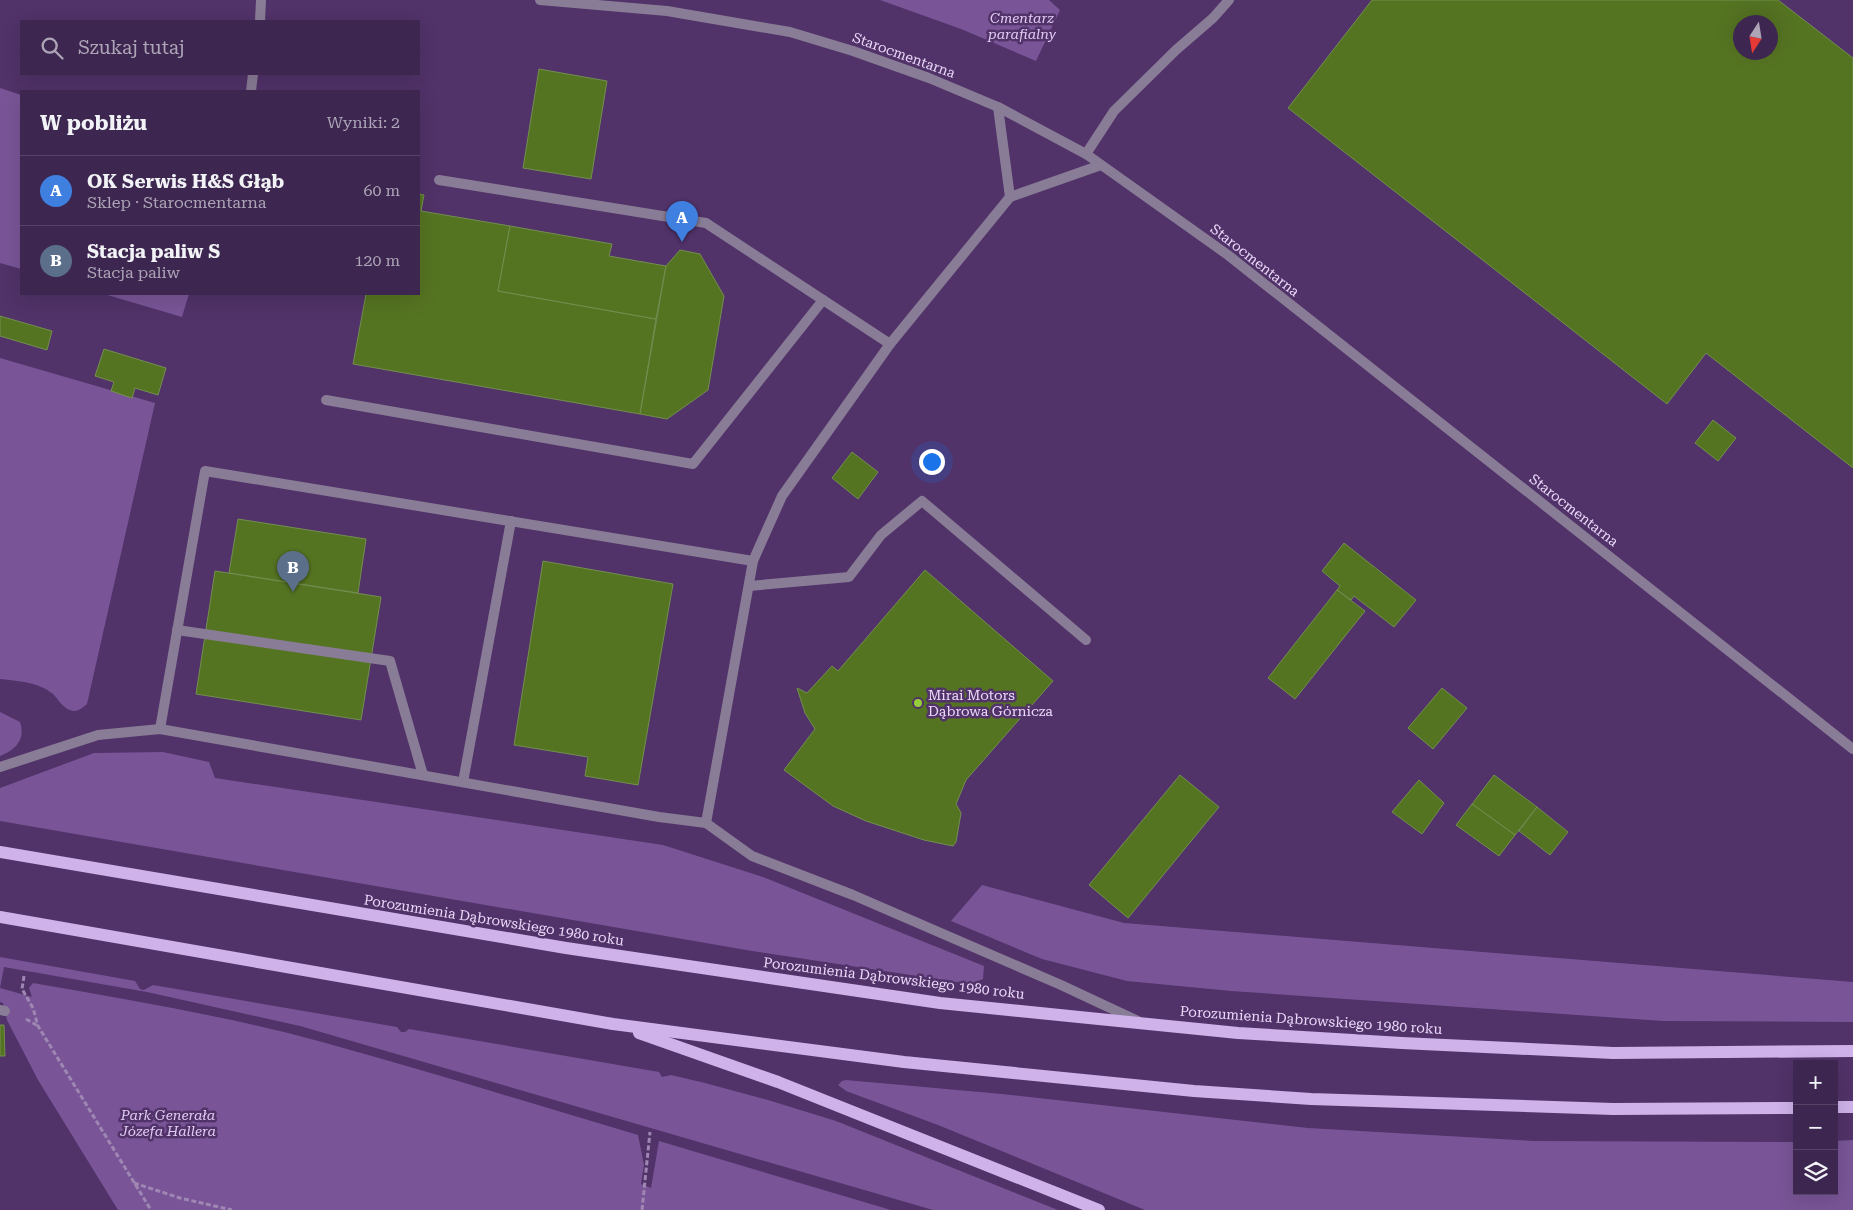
<!DOCTYPE html>
<html lang="pl">
<meta charset="utf-8">
<style>
:root{--surface:#3d264f;--page:#442e56;--text:#f1f3f6;--muted:#ada5b7;--line:#564366;--accent:#95cc3a}
body{margin:0;font-family:"Roboto Serif",serif;background:var(--page);color:var(--text)}
.controls{position:absolute;right:15px;bottom:15px;display:grid;overflow:hidden;border-radius:0px;box-shadow:0 5px 20px #0002}
.controls button{width:45px;height:45px;display:grid;place-items:center;padding:0;border:0;border-bottom:1px solid var(--line);background:var(--surface);color:var(--text);font:25px sans-serif}
.compass{position:absolute;left:1733px;top:15px;width:45px;height:45px;border-radius:50%;background:var(--surface);box-shadow:0 5px 20px #0002;rotate:192deg}
.you{position:absolute;left:931px;top:461px;width:18px;height:18px;margin:-12px;border:4px solid #fff;border-radius:50%;background:#1a73e8;box-shadow:0 0 0 8px #1a73e833}
.badge{display:grid;place-items:center;width:32px;height:32px;border-radius:50%;background:var(--accent);color:#fff;font-size:16px;font-weight:700}
.pin{position:absolute;translate:-50% -41px;filter:drop-shadow(0 1px 2px #0008)}
.pin::after{content:'';position:absolute;top:26px;width:18px;height:15px;background:inherit;clip-path:polygon(0 0,100% 0,50% 100%)}
.list{margin:0;padding:0;list-style:none}
h2{display:flex;justify-content:space-between;align-items:center;height:65px;margin:0;padding:0 20px;font-size:21px}
h2 small{font-size:16px;font-weight:400;color:var(--muted)}
.list li{display:grid;grid-template-columns:32px 1fr auto;gap:15px;align-items:center;box-sizing:border-box;height:70px;padding:0 20px;border-top:1px solid var(--line)}
.list b{display:block;font-size:19px;white-space:nowrap}
.list p{margin:0;font-size:16px;white-space:nowrap;color:var(--muted)}
.list em{font-size:16px;font-style:normal;color:var(--muted)}
.icon{flex:none;width:28px;height:28px;fill:none;stroke:currentColor;stroke-width:2;stroke-linecap:round;stroke-linejoin:round}
.map{position:relative;flex:none;width:1853px;height:1210px;overflow:hidden}
.search{position:absolute;background:var(--surface);box-shadow:0 5px 20px #0002;left:20px;top:20px;width:400px;height:55px;display:flex;align-items:center;gap:12px;box-sizing:border-box;padding:0 18px;border-radius:0px;color:var(--muted);font-size:19px}
.panel{position:absolute;background:var(--surface);box-shadow:0 5px 20px #0002;left:20px;top:90px;width:400px;height:205px;border-radius:0px}
.map>svg:first-child{display:block}
</style>
<div class="map">
<svg width="1853" height="1210" viewBox="0 0 1853 1210">
<rect width="100%" height="100%" fill="#513269"/>
<g fill="#795597">
<path d="M880,0h169l11,10 -24,51 -75,-32z"/>
<path d="M0,88l21,7v174l-21,-6z"/>
<path d="M104,294h85l-7,23z"/>
<path d="M0,358l155,45 -68,301c-5,4 -10,9 -17,6 -7,-2 -12,-11 -17,-16 -14,-12 -36,-13 -53,-15z"/>
<path d="M0,712l20,10c6,18 -5,28 -20,34z"/>
<path d="M163,752l46,10 6,16 448,67 100,32 221,89 -1,13 -13,5 -218,-33 -752,-130v-33l94,-35z"/>
<path d="M982,885l142,38 729,59v40l-190,-1 -432,-30 -104,-10 -85,-22 -91,-38z"/>
<path d="M0,957l135,24 5,8 4,1 9,-5 244,42 4,5h4l4,-3 250,43 3,5 9,-2 34,8 63,17 68,21 222,89h-125l-633,-184 -153,-34 -143,-25 -4,21 32,9 -3,-9 4,-5c97,17 194,33 289,59 106,29 211,62 316,93l6,30 -3,19 10,4 8,-47 232,69h-773l-80,-130 -31,-60 -4,-17 -3,-1z"/>
<path d="M846,1080l156,14 306,34 226,13 263,1v49h37v-50l19,-1v70h-708l-207,-85 -92,-34 -8,-6 4,-4z"/>
</g>
<g fill="#557422" stroke="#738f4f" fill-rule="evenodd">
<path d="M1372,0h406l75,58v410l-147,-115 -39,51 -379,-296zM1740,22h30v30h-30z"/>
<path d="M539,69l68,12 -16,98 -68,-11z"/>
<path d="M419,194l5,1 -3,16 89,15 -12,65 158,28 -16,95 -287,-50 13,-70h53z"/>
<path d="M510,226l102,18 -3,12 57,10 -10,53 -158,-28z"/>
<path d="M680,250l20,4 24,42 -16,94 -41,29 -27,-5 26,-148z"/>
<path d="M0,316l52,15 -5,19 -47,-14z"/>
<path d="M104,349l62,19 -8,27 -23,-7 -3,10 -21,-7 3,-9 -19,-6z"/>
<path d="M1713,420l23,18 -18,23 -23,-18z"/>
<path d="M852,452l26,20 -20,27 -26,-21z"/>
<path d="M238,519l128,20 -8,54 -129,-20z"/>
<path d="M1344,543l72,57 -22,27 -40,-31 -3,4 -14,-10 3,-4 -18,-15z"/>
<path d="M543,561l130,23 -35,201 -53,-9 3,-19 -74,-12z"/>
<path d="M925,570l128,111 -87,99 -10,24 5,9 -5,29 -3,4 -29,-6 -58,-19 -33,-15 -49,-36 31,-41 -10,-16 -8,-25 10,5 25,-27 6,5z"/>
<path d="M215,571l166,26 -20,123 -165,-26z"/>
<path d="M1337,590l28,21 -70,88 -27,-21z"/>
<path d="M1442,688l25,20 -34,41 -25,-21z"/>
<path d="M1180,775l39,32 -91,111 -39,-33z"/>
<path d="M1494,775l43,32 -22,28 -43,-31z"/>
<path d="M1419,780l25,23 -22,31 -30,-22z"/>
<path d="M1472,804l43,31 -16,21 -43,-31z"/>
<path d="M1537,807l31,25 -18,23 -31,-24z"/>
<path d="M0,1025h4l1,31h-5z"/>
</g>
<g fill="none" stroke-linecap="round" stroke-linejoin="round">
<g stroke="#9f87b3" stroke-width="3" stroke-dasharray="5 2.5" stroke-linecap="butt">
<path d="M24,976l-2,13 11,19 5,18 113,184"/>
<path d="M26,1019l12,7"/>
<path d="M134,1183l46,15 52,12"/>
<path d="M642,1210l8,-78"/>
</g>
<g stroke="#897c96" stroke-width="10">
<path d="M260,21l1,-21"/>
<path d="M251,91l2,-17"/>
<path d="M998,107l12,90"/>
<path d="M1086,154l28,-43 62,-61 37,-32 16,-18"/>
<path d="M439,180l267,43 184,121"/>
<path d="M326,400l367,64 130,-164"/>
<path d="M749,586l100,-9 32,-42 41,-34 164,139"/>
<path d="M177,630l213,31 33,114"/>
<path d="M160,729l45,-258 548,90"/>
<path d="M0,767l98,-32 62,-6 499,88 47,6 46,33 101,39 208,90 77,36"/>
<path d="M463,782l48,-261"/>
<path d="M706,823l47,-262 29,-65 108,-152 120,-147 91,-32"/>
<path d="M0,1010l5,1"/>
</g>
<path stroke="#897c96" stroke-width="10" d="M540,0l127,11 123,21 63,19 76,27 69,29 88,47 142,101 625,494"/>
<g stroke="#ceb2e9" stroke-width="12">
<path d="M0,852l566,96 374,55 298,30 164,10 211,10 240,-2"/>
<path d="M0,917l613,107 291,38 290,29 117,8 302,10 184,-1"/>
<path d="M639,1033l139,49 321,128"/>
<path d="M1834,1107h19"/>
</g>
</g>
<circle fill="#95cc3a" stroke="#513269" stroke-width="2" cx="918" cy="703" r="5"/>
<g text-anchor="middle" stroke-width="5" stroke-linejoin="round" paint-order="stroke">
<g font-size="14" font-style="italic" fill="#e0ccf4" stroke="#513269">
<text x="1022" y="23">Cmentarz<tspan x="1022" dy="16">parafialny</tspan></text>
<text x="168" y="1120">Park Generała<tspan x="168" dy="16">Józefa Hallera</tspan></text>
</g>
<g font-size="14" fill="#ead9fa" stroke="#513269">
<text transform="translate(904 55) rotate(20)" y="5">Starocmentarna</text>
<text transform="translate(1255 260) rotate(38)" y="5">Starocmentarna</text>
<text transform="translate(1574 510) rotate(38)" y="5">Starocmentarna</text>
<text transform="translate(494 920) rotate(9)" y="5">Porozumienia Dąbrowskiego 1980 roku</text>
<text transform="translate(894 978) rotate(7)" y="5">Porozumienia Dąbrowskiego 1980 roku</text>
<text transform="translate(1311 1020) rotate(4)" y="5">Porozumienia Dąbrowskiego 1980 roku</text>
</g>
<g font-size="14" fill="#ead9fa" stroke="#513269" text-anchor="start">
<text x="928" y="700">Mirai Motors<tspan x="928" dy="16">Dąbrowa Górnicza</tspan></text>
</g>
</g>
</svg>
<div class="controls">
<button>+</button>
<button>−</button>
<button><svg class="icon" aria-label="layers" viewBox="0 0 24 24"><path d="M12 4l9 5-9 5-9-5zM3 14l9 5 9-5"/></svg></button>
</div>
<svg class="compass" viewBox="-18 -18 36 36"><path d="M0-13l5 13h-10z" fill="#e53935"/><path d="M0 13l5-13h-10z" fill="#ada5b7"/></svg>
<div class="you"></div>
<div class="pin badge" style="left:682px;top:242px;background:#3f7fe0">A</div>
<div class="pin badge" style="left:293px;top:592px;background:#5c6f8a">B</div>
<div class="search"><svg class="icon" aria-label="search" viewBox="0 0 24 24"><circle cx="10" cy="10" r="6"/><path d="M15 15l6 6"/></svg>Szukaj tutaj</div>
<section class="panel">
<h2>W pobliżu<small>Wyniki: 2</small></h2>
<ul class="list">
<li><span class="badge" style="background:#3f7fe0">A</span><div><b>OK Serwis H&amp;S Głąb</b><p>Sklep · Starocmentarna</p></div><em>60 m</em></li>
<li><span class="badge" style="background:#5c6f8a">B</span><div><b>Stacja paliw S</b><p>Stacja paliw</p></div><em>120 m</em></li>
</ul>
</section>
</div>
